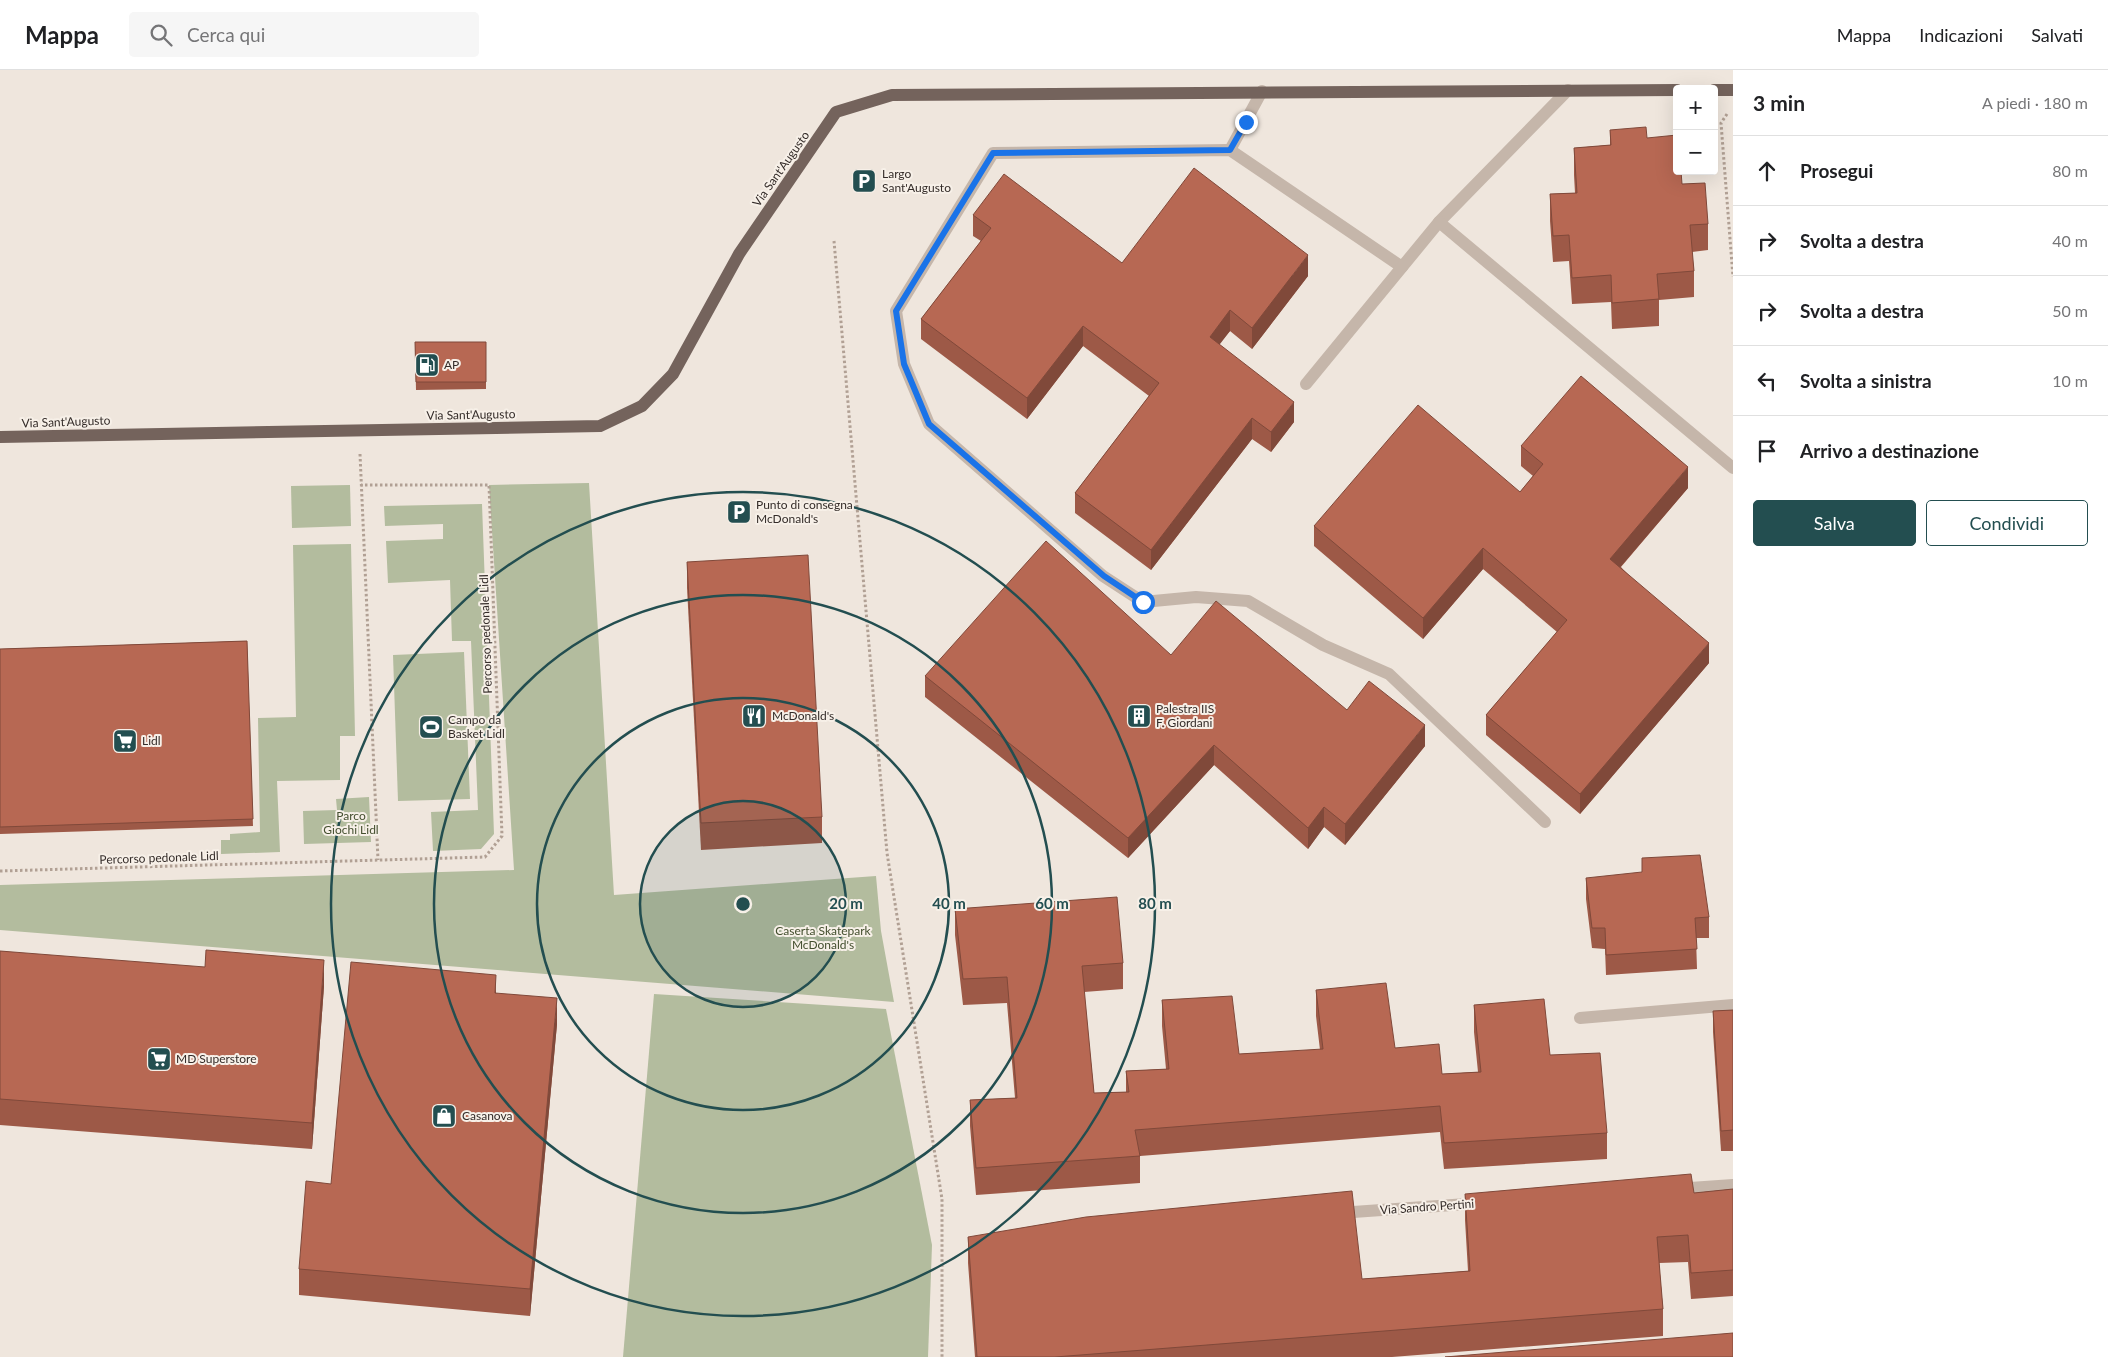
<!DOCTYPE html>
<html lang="it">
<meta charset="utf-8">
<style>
:root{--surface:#fff;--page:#f6f6f6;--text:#202124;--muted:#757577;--line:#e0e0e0;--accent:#234e50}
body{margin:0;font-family:Lato,sans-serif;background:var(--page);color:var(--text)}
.controls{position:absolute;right:15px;top:15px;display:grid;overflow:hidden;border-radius:5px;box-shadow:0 5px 20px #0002}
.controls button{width:45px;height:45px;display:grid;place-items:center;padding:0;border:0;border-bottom:1px solid var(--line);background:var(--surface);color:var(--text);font:25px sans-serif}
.stop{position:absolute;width:15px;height:15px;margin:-11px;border:4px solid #1a73e8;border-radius:50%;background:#fff}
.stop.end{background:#1a73e8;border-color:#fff;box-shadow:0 1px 5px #0008}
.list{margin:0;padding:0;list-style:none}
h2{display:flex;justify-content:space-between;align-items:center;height:65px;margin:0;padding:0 20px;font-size:21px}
h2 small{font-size:16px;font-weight:400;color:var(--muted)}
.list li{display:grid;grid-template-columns:32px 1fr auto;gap:15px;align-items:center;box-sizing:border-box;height:70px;padding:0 20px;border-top:1px solid var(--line)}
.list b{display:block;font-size:19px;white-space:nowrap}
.list em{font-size:16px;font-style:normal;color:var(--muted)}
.actions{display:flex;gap:10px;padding:15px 20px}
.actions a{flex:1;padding:11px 0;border:1px solid var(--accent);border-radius:5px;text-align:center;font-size:18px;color:var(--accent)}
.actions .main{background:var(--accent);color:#fff}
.icon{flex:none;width:28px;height:28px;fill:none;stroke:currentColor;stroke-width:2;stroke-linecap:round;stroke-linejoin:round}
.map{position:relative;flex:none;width:1733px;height:1287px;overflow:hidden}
header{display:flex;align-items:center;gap:30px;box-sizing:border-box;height:70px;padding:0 25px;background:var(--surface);border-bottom:1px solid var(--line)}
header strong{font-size:24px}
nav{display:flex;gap:28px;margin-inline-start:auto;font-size:18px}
.search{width:350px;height:45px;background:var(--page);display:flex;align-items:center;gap:12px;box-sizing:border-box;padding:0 18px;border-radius:5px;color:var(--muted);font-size:19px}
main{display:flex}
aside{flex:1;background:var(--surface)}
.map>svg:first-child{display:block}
</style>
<header>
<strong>Mappa</strong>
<div class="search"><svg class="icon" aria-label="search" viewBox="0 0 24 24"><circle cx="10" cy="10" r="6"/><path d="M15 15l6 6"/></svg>Cerca qui</div>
<nav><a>Mappa</a><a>Indicazioni</a><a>Salvati</a></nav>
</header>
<main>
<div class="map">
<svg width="1733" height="1287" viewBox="0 0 1733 1287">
<rect width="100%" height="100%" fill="#efe6dd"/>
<g fill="#b3bc9e">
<path d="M589,413l25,412 262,-19 5,55 13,71 -894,-72v-45l514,-15 -25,-385z"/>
<path d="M350,415l1,41 -59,2 -1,-42z"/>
<path d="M482,434l12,330 -13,15 -48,2 -2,-39 47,-2 -7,-169h-19l-2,-61 -62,3 -2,-42 57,-2v-15l-58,2 -1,-20z"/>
<path d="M351,474l4,192h-15v44l-63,1 3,71 -59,2v-14h9v-6l30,-2 -2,-114 38,-1 -3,-172z"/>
<path d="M464,582l6,147 -72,2 -5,-146z"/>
<path d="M369,727l2,45 -67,2 -1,-33 34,-1 -1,-11z"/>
<path d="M654,924l232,15 46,236 -4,112h-305z"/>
</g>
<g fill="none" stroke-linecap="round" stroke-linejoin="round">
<g stroke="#b1a094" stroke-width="3" stroke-dasharray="2.5 2.5" stroke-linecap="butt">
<path d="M1727,44l-6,9 12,154"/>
<path d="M834,171l53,612 55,346v158"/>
<path d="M360,384l18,406"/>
<path d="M0,801l485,-14 17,-21 -13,-351h-128"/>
</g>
<g stroke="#c5b6aa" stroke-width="12">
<path d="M1230,80l32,-59"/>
<path d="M1439,152l129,-132"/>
<path d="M1402,197l-172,-117 -237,3 -97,158 8,53 25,60 174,152 40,26 53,-5 52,4 75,44 66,29 156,148"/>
<path d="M1306,314l133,-162 294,246"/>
<path d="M1580,948l153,-13"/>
<path d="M1676,1119l57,-4"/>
<path d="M1339,1143l142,-10"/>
</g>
<g stroke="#74635c" stroke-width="12">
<path d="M1714,20h19"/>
<path d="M0,367l600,-11 42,-20 31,-32 66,-120 97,-142 56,-17 785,-5"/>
</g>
</g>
<g fill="#9d5947">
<path d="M1610,60l37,8 35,46 26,40v26l-16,2 2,19v26l-35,3v26l-47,3 -1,-27 -39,2 -3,-43 -16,1 -3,-41v-27l25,-1 -1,-18v-27l36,-3z"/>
<path d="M973,145l149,48 186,13 -56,73 -22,-18 -11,13 75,78 -23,30 -19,-13 -101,131 -76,-57v-20l74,-97 -66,-50 -56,73 -106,-80v-20l60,-78 -8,-5z"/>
<path d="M415,272h71v47l-70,1z"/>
<path d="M1521,376l167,42 -67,79 88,96 -129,151 -94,-79v-20l71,-83 -74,-63 -60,70 -109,-93v-20l206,-34 13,-16 -12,-10z"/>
<path d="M687,492l135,255v26l-121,7 -14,-262z"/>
<path d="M247,571l6,185 -253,8v-185z"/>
<path d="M1171,585l176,55 78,36 -80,99 -21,-18 -16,22 -94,-84 -86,93 -203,-161v-21z"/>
<path d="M1586,808l123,39v21h-13l1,31 -91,6 -1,-26 -13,-1 -6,-49z"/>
<path d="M955,839l168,54v26l-39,3 10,101 32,-1v-21l40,-2 -4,-43v-26l77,54 81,-4 -4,-34v-26l79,58 47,26 36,-2 -4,-40v-27l76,50 57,78v26l-163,10 -4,-37 -300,24v27l-164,12 -6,-69v-26l45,-2 -8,-95 -44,2 -8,-70z"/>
<path d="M0,881l324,35 -12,163 -312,-24z"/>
<path d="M496,923l61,31 -27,292 -231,-21v-26l32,-85z"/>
<path d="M1733,940v141h-12l-8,-119v-21z"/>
<path d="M1733,1119v107l-42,3 -3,-37 -29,1 4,46v27l-271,21h-417l-7,-94v-26l394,42 106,-8 -3,-51v-26l229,-1z"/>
</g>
<g fill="#80493a">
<path d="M1308,185v21l-56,73v-21z"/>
<path d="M1230,240v21l-20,26v-20z"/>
<path d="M1083,256v20l-56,73v-21z"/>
<path d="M1294,332v20l-23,30v-20z"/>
<path d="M1252,348v21l-101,131v-20z"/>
<path d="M1688,397v21l-78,91v-20z"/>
<path d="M1483,478v21l-60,70v-21z"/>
<path d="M1709,573v20l-129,151v-20z"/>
<path d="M1425,655v21l-80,99v-21z"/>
<path d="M1214,675v20l-86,93v-20z"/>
<path d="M1324,737v20l-16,22v-21z"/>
<path d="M324,890v26l-12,163v-26z"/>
<path d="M496,905v26l-1,-8z"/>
<path d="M557,928v26l-27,292v-27z"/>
</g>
<g fill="#b76853" stroke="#80493a">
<path d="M1646,57l1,11 30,-3v36h4l1,13 23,-1 3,41 -18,1 4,46 -37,3 2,25 -47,4 -1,-28 -39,3 -3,-43 -16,1 -3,-42 27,-1 -3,-45 37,-3 -1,-15z"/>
<path d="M1194,98l114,87 -56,73 -22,-18 -20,27 84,65 -23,30 -19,-14 -101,132 -76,-57 84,-110 -76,-57 -56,72 -106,-79 70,-91 -18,-13 31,-41 118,89z"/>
<path d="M415,272h71v40h-70z"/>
<path d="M1581,306l107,91 -78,92 99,84 -129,151 -94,-79 81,-95 -84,-72 -60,70 -109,-92 104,-121 102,87 23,-28 -22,-18z"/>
<path d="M1046,471l125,114 45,-54 131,109 22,-29 56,44 -80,99 -21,-17 -16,21 -94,-83 -86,93 -203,-162z"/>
<path d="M808,485l14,262 -121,6 -14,-261z"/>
<path d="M247,571l6,178 -253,8v-178z"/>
<path d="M1700,785l9,62 -14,1 2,31 -91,6 -1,-27h-13l-6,-50 56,-6v-14z"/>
<path d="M1117,827l6,66 -41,3 12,127 35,-1 -3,-21 43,-2 -7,-69 70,-4 7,58 84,-5 -7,-59 70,-7 9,65 44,-4 3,30 39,-2 -7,-67 70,-6 6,56 50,-2 7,80 -163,10 -4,-37 -305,24 5,26 -164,12 -6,-68 47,-2 -10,-121 -44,2 -8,-70z"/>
<path d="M206,880l118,10 -12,163 -312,-24v-148l205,16z"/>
<path d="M351,892l145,13 -1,18 62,5 -27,291 -231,-20 7,-88 25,3z"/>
<path d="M1733,940v120l-12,1 -8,-120z"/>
<path d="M1691,1104l3,19 39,-4v81l-42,3 -3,-38 -31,2 6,72 -608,48h-78l-9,-120 118,-20 266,-26 10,88 108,-8 -5,-77z"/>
<path d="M1733,1263v24h-288z"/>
</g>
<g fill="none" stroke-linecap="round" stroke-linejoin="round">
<path stroke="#1a73e8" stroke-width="6" d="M1143,532l-39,-26 -175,-152 -25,-60 -8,-53 97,-158 237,-3 16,-28"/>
</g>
<circle cx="743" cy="834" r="103" fill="#234e50" fill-opacity=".12"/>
<g fill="none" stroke="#234e50" stroke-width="2.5">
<circle cx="743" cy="834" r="103"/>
<circle cx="743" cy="834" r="206"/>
<circle cx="743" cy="834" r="309"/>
<circle cx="743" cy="834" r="412"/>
</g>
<defs>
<symbol id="parking-square" viewBox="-11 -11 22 22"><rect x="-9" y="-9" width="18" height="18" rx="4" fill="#234e50" stroke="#f7f0e8"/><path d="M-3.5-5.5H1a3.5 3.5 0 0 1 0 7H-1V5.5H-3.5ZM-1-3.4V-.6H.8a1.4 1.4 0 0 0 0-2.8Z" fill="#fff"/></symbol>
<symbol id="fuel-square" viewBox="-11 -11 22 22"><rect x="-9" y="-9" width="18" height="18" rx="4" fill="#234e50" stroke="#f7f0e8"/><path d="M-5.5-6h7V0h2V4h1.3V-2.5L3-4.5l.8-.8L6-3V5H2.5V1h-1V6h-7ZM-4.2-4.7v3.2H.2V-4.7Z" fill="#fff"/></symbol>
<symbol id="restaurant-square" viewBox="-11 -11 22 22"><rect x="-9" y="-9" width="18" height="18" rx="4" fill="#234e50" stroke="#f7f0e8"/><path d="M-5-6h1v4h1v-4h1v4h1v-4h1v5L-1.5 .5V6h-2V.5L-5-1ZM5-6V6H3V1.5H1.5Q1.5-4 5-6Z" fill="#fff"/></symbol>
<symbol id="building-square" viewBox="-11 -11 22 22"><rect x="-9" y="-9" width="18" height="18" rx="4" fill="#234e50" stroke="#f7f0e8"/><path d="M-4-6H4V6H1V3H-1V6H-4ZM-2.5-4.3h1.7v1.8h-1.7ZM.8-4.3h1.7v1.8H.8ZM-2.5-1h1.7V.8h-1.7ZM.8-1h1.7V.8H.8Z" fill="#fff"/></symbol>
<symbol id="stadium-square" viewBox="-11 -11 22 22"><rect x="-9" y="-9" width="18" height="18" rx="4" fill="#234e50" stroke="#f7f0e8"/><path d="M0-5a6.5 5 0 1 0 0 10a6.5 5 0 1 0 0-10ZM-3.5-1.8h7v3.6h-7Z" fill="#fff"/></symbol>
<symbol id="supermarket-square" viewBox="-11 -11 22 22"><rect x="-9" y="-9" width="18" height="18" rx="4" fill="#234e50" stroke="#f7f0e8"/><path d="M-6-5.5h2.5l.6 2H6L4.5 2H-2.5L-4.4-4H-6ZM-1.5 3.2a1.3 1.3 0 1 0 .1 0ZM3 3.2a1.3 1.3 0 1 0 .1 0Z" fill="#fff"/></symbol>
<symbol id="shop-square" viewBox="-11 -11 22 22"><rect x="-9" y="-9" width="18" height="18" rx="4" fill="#234e50" stroke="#f7f0e8"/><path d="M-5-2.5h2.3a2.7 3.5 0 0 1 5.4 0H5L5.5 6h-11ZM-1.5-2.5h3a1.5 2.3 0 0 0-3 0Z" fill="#fff"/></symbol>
</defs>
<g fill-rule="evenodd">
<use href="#parking-square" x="850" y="97" width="28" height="28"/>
<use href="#fuel-square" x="413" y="281" width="28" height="28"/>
<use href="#parking-square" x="725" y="428" width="28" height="28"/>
<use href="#restaurant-square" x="740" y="632" width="28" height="28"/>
<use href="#building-square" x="1125" y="632" width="28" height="28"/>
<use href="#stadium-square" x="417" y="643" width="28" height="28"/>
<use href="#supermarket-square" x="111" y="657" width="28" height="28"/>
<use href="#supermarket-square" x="145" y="975" width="28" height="28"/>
<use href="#shop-square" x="430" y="1032" width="28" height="28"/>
</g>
<g text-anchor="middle" stroke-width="4" stroke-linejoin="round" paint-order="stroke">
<g font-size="12" fill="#342c29" stroke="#f7f0e8">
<text transform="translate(781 99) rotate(-55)" y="4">Via Sant'Augusto</text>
<text transform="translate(471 345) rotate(-1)" y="4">Via Sant'Augusto</text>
<text transform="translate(66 352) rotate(-2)" y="4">Via Sant'Augusto</text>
<text transform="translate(486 564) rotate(-92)" y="4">Percorso pedonale Lidl</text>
<text transform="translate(159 788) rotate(-2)" y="4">Percorso pedonale Lidl</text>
<text transform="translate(1427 1137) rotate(-4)" y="4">Via Sandro Pertini</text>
</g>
<g font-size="12" fill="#342c29" stroke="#f7f0e8" text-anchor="start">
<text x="882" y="108">Largo<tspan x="882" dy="14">Sant'Augusto</tspan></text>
<text x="444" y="299">AP</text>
<text x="756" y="439">Punto di consegna<tspan x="756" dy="14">McDonald's</tspan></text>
<text x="1156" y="643">Palestra IIS<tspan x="1156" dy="14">F. Giordani</tspan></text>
<text x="772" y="650">McDonald's</text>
<text x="448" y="654">Campo da<tspan x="448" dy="14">Basket Lidl</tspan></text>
<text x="142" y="675">Lidl</text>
<text x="176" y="993">MD Superstore</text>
<text x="462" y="1050">Casanova</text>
</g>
<g font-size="12" fill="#444f2f" stroke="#f7f0e8">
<text x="351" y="750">Parco<tspan x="351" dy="14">Giochi Lidl</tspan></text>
<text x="823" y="865">Caserta Skatepark<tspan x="823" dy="14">McDonald's</tspan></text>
</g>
</g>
<circle cx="743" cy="834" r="8" fill="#234e50" stroke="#f7f0e8" stroke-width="2.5"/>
<g font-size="15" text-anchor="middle" font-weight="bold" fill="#234e50" stroke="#f7f0e8" stroke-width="4" stroke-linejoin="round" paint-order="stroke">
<text x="846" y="839">20 m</text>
<text x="949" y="839">40 m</text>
<text x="1052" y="839">60 m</text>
<text x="1155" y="839">80 m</text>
</g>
</svg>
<div class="controls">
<button>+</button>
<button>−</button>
</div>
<div class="stop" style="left:1143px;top:532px"></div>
<div class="stop end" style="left:1246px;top:52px"></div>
</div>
<aside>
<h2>3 min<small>A piedi · 180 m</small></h2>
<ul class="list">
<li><svg class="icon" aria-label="ahead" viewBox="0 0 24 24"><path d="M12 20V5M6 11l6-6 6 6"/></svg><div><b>Prosegui</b></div><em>80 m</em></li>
<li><svg class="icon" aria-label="right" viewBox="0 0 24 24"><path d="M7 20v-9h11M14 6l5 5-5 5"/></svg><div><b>Svolta a destra</b></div><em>40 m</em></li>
<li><svg class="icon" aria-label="right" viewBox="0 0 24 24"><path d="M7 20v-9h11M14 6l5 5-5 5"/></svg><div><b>Svolta a destra</b></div><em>50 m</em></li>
<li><svg class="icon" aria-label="left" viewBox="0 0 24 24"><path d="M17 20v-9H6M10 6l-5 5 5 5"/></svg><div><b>Svolta a sinistra</b></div><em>10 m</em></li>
<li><svg class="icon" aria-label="arrive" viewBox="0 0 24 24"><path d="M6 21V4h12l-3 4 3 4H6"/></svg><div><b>Arrivo a destinazione</b></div></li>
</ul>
<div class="actions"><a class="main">Salva</a><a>Condividi</a></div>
</aside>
</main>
